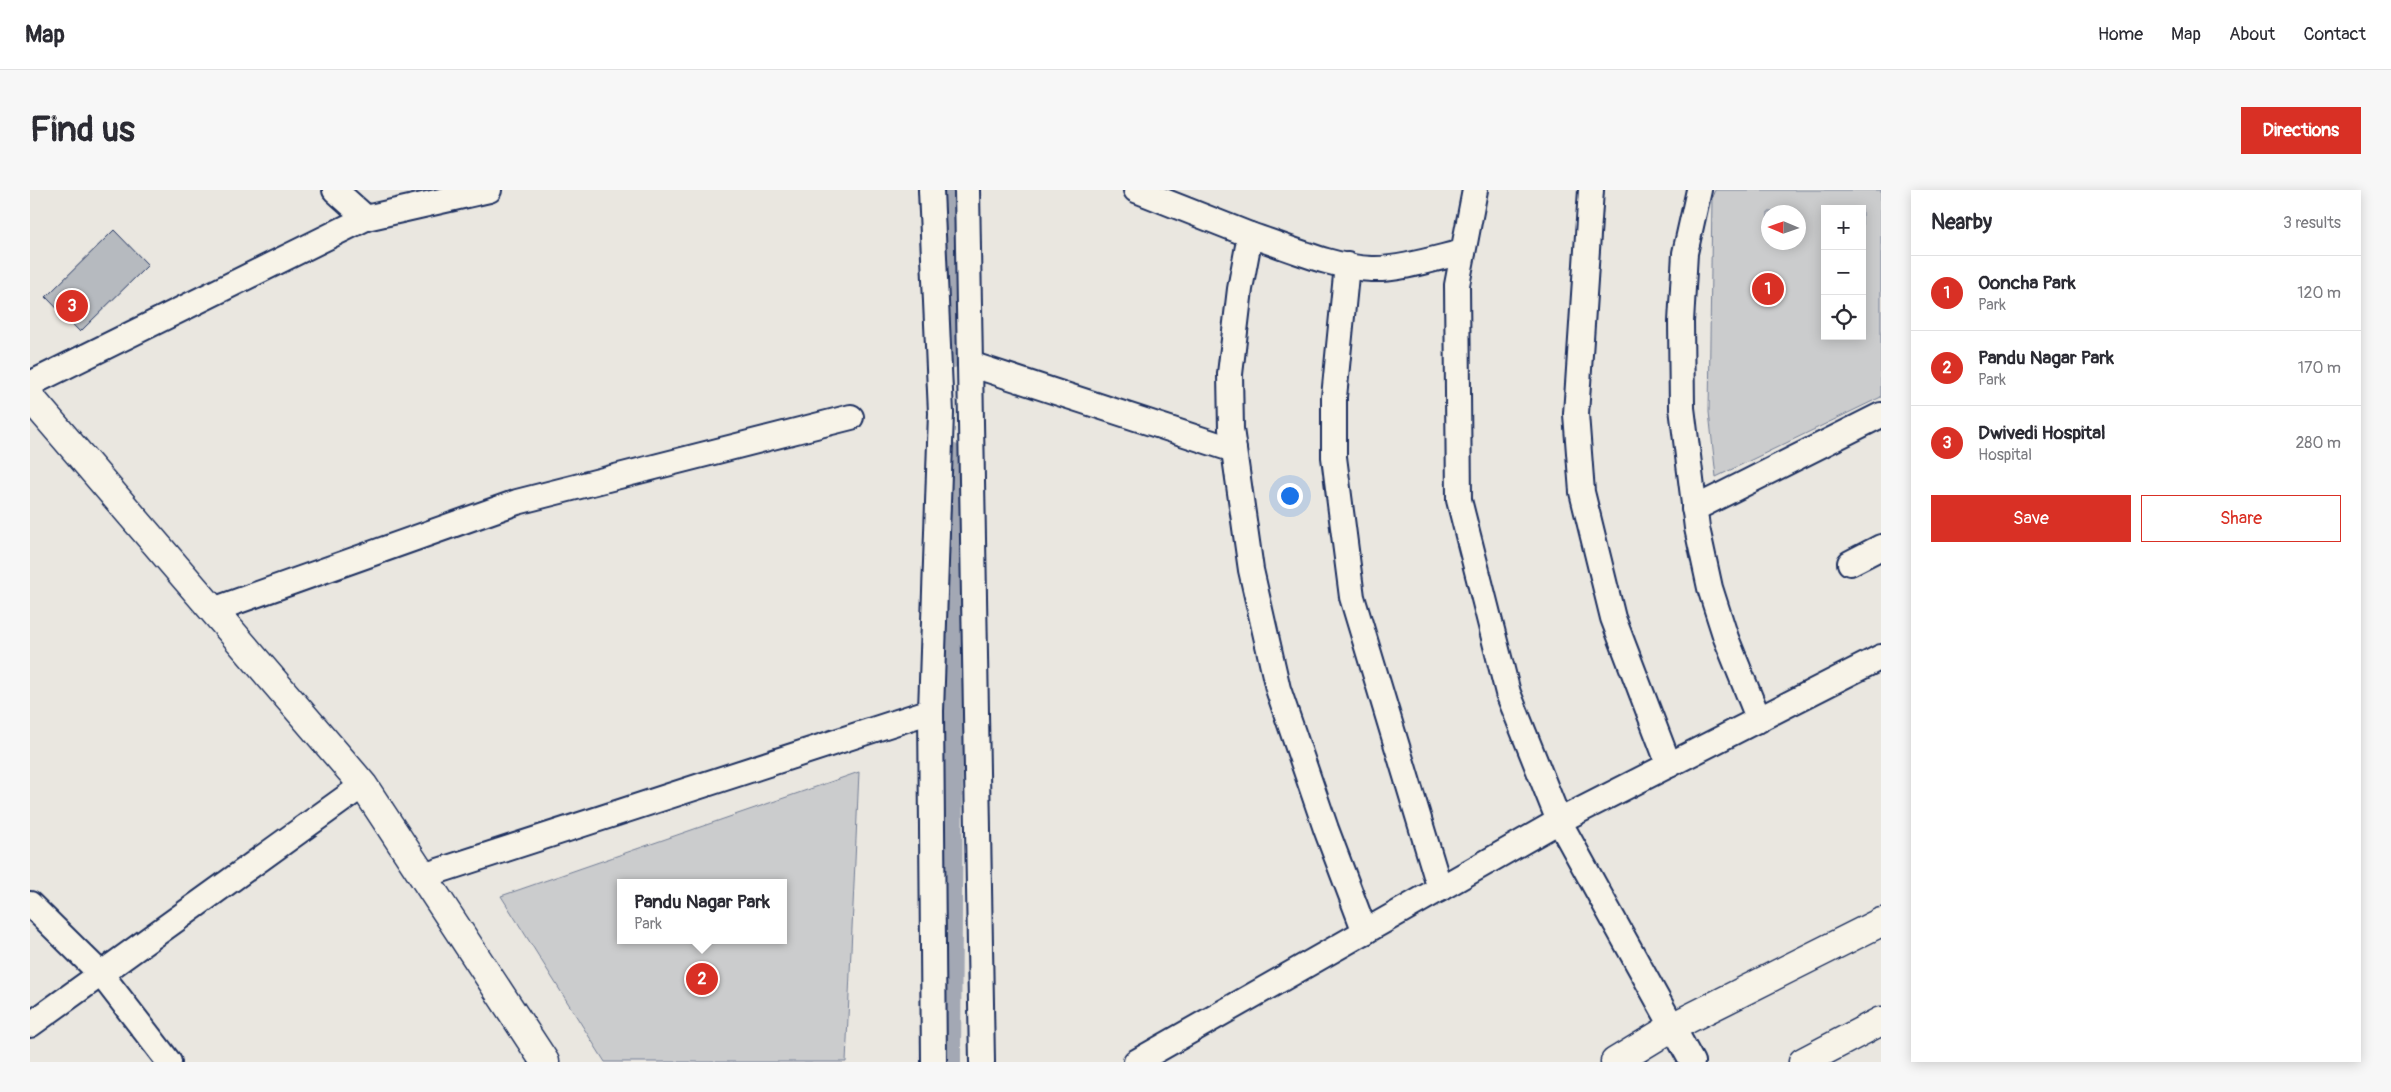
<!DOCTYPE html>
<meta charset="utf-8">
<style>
:root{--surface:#fff;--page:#f7f7f7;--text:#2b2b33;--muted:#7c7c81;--line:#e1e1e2;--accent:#d93025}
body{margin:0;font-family:Pangolin,sans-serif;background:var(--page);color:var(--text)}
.controls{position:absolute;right:15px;top:15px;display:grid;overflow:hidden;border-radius:0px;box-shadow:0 2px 12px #0003}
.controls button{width:45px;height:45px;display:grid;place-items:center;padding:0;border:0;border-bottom:1px solid var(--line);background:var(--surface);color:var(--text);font:25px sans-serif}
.compass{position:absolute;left:1731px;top:15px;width:45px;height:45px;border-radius:50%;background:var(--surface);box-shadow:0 2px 12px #0003;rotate:272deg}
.you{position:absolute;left:1259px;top:305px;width:18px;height:18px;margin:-12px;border:4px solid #fff;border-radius:50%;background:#1a73e8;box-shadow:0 0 0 8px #1a73e833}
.badge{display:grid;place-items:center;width:32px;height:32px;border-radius:50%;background:var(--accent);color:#fff;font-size:16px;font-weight:700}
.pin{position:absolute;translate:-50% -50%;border:2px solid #fff;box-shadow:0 1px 5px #0006}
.popup{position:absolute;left:587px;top:689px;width:170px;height:65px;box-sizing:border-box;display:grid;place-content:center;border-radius:0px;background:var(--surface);filter:drop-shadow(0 1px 4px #0005);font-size:16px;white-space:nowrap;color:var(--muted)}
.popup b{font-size:19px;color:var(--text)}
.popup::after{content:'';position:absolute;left:50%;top:100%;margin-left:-10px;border:10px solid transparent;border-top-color:var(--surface)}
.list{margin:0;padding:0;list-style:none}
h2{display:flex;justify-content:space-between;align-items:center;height:65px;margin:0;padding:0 20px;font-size:21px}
h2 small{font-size:16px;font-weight:400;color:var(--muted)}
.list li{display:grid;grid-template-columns:32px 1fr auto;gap:15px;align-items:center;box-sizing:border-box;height:75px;padding:0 20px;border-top:1px solid var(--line)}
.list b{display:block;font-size:19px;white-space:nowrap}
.list p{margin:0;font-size:16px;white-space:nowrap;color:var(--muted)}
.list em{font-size:16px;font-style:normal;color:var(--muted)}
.actions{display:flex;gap:10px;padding:15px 20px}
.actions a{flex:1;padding:11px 0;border:1px solid var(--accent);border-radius:0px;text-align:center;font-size:18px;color:var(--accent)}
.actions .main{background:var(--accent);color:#fff}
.icon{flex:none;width:28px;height:28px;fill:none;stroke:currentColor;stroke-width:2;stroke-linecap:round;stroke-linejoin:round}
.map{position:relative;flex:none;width:1851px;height:872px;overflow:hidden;border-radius:0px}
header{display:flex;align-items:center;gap:30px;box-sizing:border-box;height:70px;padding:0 25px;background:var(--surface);border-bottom:1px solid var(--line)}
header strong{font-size:24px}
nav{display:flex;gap:28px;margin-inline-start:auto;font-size:18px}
.intro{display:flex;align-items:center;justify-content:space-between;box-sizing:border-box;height:120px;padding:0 30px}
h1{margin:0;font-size:35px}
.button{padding:12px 22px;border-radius:0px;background:var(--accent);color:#fff;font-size:18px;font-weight:700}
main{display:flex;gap:30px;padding:0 30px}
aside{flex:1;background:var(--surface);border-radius:0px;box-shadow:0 2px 12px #0003}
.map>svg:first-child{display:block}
</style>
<header>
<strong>Map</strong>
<nav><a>Home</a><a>Map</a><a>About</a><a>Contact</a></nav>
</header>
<div class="intro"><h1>Find us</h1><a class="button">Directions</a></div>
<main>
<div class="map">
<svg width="1851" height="872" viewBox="0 0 1851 872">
<rect width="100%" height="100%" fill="#eae7e0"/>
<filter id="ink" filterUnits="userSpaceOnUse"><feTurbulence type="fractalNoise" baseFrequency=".02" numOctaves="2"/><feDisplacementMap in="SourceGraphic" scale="10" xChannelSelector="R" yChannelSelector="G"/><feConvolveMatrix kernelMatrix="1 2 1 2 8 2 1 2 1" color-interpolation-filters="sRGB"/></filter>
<g filter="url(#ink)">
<g fill="#cbcccd" stroke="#737e96" fill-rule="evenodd">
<path d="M1685,0h166v207l-165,80 -7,-65 3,-215zM1795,19h37v127h-37zM1738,22h30v30h-30z"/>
<path d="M829,582l-13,290h-241l-104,-166zM591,693h162v57h-162z"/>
</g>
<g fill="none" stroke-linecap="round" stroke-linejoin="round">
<g stroke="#a3a8b4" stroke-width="30">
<path d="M917,0l2,164"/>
<path d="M916,872l4,-604"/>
</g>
</g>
<path fill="#b6babf" stroke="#1b2f5e" d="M84,40l34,35 -68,67 -34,-35z"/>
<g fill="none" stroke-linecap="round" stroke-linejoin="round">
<defs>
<g id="minor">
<path d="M305,0l31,28"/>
<path d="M901,0l10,223 -10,298 3,351"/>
<path d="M937,0l15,872"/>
<path d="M1106,0l114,45"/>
<path d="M1445,0l-18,95 2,215 49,193 51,128 133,241"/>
<path d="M1561,0l-15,224 6,78 31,126 56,147"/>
<path d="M1669,0l-14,63 -4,69 1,86 15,120 13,60 16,50 33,82"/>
<path d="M1317,75l-13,132v60l18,140 88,292"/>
<path d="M940,174l264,86"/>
<path d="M0,194l336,-166 123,-28"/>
<path d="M1664,319l187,-94"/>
<path d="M1820,373l31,-16"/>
<path d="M183,420l304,-108 334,-85"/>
<path d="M393,686l508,-165"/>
<path d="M0,714l71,70 68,88"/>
<path d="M1335,742l-39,-103 -48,-140 -27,-119 -20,-141 -1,-55 10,-85 10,-54c37,12 84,33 122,34 27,1 65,-11 91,-17"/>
<path d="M0,835l333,-240"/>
<path d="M1106,872l423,-241 322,-164"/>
</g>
<g id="tertiary">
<path d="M0,207l333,388 182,277"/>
<path d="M1585,872l59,-36 207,-104"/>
<path d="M1773,872l78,-41"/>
</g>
</defs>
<use href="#minor" stroke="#1b2f5e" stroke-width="28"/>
<use href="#tertiary" stroke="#1b2f5e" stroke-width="31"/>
<use href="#minor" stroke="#f7f3e8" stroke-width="24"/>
<use href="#tertiary" stroke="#f7f3e8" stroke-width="28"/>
</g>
</g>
</svg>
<div class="controls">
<button>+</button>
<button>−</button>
<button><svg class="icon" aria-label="locate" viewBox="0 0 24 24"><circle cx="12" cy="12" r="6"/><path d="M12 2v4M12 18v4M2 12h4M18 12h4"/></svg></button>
</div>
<svg class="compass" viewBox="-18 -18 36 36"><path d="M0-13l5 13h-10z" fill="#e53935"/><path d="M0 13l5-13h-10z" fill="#7c7c81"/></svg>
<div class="you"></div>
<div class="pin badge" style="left:1738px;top:99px">1</div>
<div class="pin badge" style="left:672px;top:789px">2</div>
<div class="popup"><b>Pandu Nagar Park</b>Park</div>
<div class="pin badge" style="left:42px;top:116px">3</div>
</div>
<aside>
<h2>Nearby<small>3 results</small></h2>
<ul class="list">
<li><span class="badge">1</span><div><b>Ooncha Park</b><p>Park</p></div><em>120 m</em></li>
<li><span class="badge">2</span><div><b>Pandu Nagar Park</b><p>Park</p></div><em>170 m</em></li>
<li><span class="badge">3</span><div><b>Dwivedi Hospital</b><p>Hospital</p></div><em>280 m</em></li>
</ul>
<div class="actions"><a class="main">Save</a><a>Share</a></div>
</aside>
</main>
